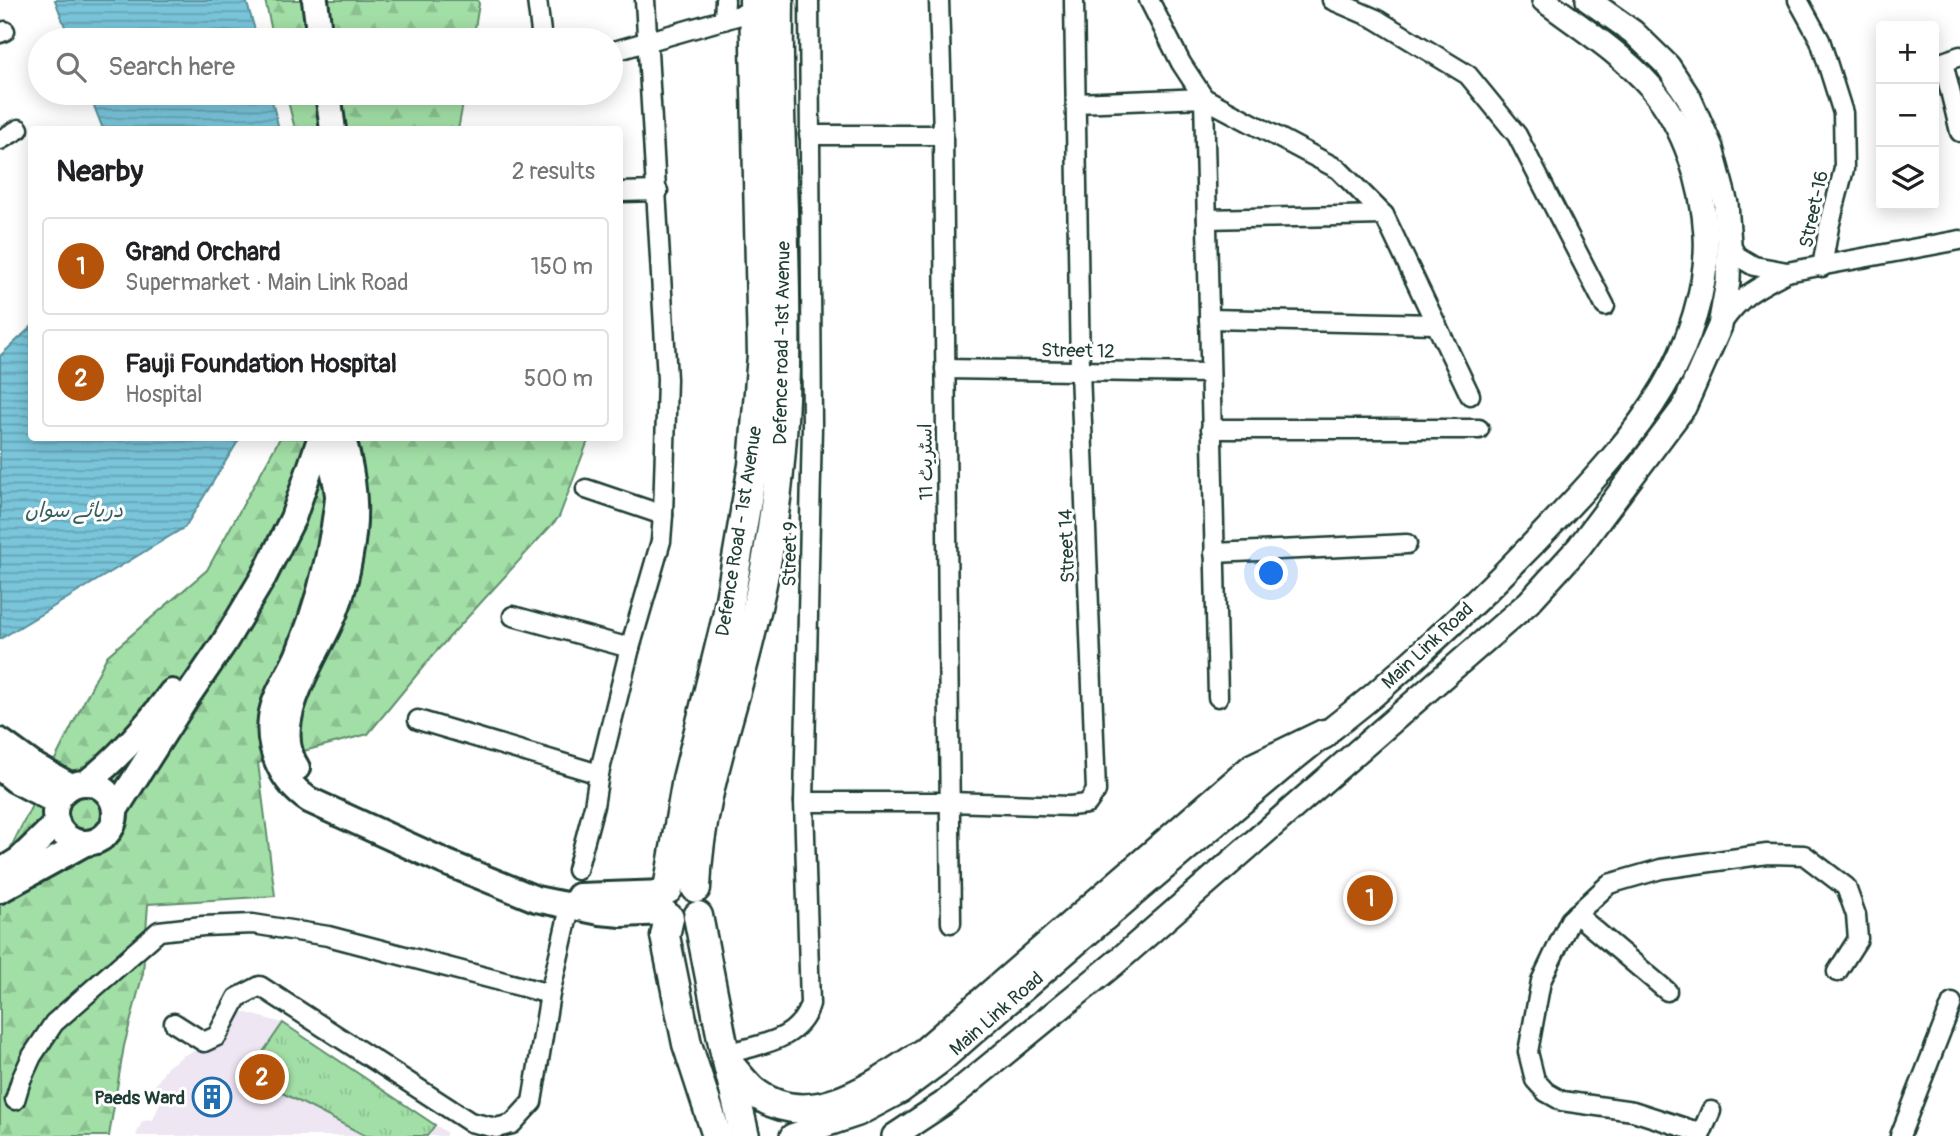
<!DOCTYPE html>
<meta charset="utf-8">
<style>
:root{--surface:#fff;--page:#f2f2f2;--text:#202124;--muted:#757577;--line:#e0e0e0;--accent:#b45309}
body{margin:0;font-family:Pangolin,"Playpen Sans Arabic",sans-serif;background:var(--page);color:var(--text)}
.controls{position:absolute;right:21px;top:21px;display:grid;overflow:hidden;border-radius:7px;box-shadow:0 4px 18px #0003}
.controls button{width:63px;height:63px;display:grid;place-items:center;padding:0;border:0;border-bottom:2px solid var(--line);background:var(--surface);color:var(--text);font:35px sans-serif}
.you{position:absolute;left:1272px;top:574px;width:24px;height:24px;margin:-18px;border:5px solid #fff;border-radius:50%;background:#1a73e8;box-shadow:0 0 0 10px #1a73e833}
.badge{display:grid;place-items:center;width:46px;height:46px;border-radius:50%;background:var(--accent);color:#fff;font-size:23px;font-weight:700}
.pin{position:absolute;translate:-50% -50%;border:4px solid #fff;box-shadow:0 2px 7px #0006}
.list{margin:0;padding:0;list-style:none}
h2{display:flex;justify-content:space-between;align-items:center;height:91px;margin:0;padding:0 28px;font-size:30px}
h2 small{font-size:23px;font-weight:400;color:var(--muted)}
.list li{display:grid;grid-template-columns:46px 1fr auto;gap:21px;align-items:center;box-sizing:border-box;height:98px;margin:0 14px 14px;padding:0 14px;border:2px solid var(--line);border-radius:7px}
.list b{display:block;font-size:26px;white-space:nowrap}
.list p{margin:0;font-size:23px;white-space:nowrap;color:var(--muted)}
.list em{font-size:23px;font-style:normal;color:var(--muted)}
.icon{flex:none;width:38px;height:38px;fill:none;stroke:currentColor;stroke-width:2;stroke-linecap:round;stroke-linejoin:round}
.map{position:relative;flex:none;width:1960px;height:1136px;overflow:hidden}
.search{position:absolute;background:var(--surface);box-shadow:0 4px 18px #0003;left:28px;top:28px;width:595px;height:77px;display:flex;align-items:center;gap:18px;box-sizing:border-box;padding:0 24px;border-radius:38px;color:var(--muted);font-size:26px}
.panel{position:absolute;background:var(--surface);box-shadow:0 4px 18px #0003;left:28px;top:126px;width:595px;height:315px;border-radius:7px}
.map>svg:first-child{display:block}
</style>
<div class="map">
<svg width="1960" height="1136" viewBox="0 0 1960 1136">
<defs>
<pattern id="forest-firs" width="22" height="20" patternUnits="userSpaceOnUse" patternTransform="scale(1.75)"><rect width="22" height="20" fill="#a2dfa6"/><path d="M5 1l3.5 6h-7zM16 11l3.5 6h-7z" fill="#8bc090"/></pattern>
<pattern id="park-tufts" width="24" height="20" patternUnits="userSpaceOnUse" patternTransform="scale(1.75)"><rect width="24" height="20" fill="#a2dfa6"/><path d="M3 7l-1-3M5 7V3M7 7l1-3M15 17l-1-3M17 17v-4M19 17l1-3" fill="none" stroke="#8bc090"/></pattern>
<pattern id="water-rules" width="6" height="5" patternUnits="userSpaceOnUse" patternTransform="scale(1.75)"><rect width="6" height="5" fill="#7ac5da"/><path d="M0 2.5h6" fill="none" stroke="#63a1b2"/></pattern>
</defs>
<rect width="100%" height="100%" fill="#fff"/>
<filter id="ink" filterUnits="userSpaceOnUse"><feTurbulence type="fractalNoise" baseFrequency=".0143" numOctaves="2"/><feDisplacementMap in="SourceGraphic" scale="14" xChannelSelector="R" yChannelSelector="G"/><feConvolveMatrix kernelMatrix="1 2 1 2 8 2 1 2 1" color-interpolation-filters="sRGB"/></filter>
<g filter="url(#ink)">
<path fill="#efe6f3" d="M236,1010l47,13 163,109v4h-310l6,-15 11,-1 10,-25 -9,-8 13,-20 17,-12 29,-11z"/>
<g fill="url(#forest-firs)" stroke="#608e6d" stroke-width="2">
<path d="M265,0h213l1,4 -6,36h-199z"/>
<path d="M286,93h179l-7,37 -163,-1z"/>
<path d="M280,438h309l-30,79 -126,138 -65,79 -110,29 17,133 -127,8 -5,69 -19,73 -15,90h-109v-267l107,-213 100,-86z"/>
</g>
<path fill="url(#park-tufts)" stroke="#608e6d" stroke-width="2" d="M283,1023l152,102 -8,11h-61l-109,-56 -5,-12z"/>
<g fill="url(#water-rules)" stroke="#568f98" stroke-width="2">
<path d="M55,0h191l12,40h-188z"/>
<path d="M89,93h181l9,36h-176z"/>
<path d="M31,327l1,111h208l-55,89 -185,112v-283z"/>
</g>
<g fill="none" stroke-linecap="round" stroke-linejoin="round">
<defs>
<g id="minor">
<path d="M537,0l5,40"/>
<path d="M939,0l4,135 8,788"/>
<path d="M1149,0l32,63 23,35 134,71 46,46 86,180"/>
<path d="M1332,0l44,19 92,56 49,60 88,171"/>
<path d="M1798,0l22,40 23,73 1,56 -15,58 -7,40"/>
<path d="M724,20l1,-20"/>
<path d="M0,33l5,-2"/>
<path d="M611,52l143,-41"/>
<path d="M1960,56l-17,6 17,70"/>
<path d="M1076,103l128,-5 14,599"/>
<path d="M809,135h134"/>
<path d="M0,140l19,-11"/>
<path d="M620,192l38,-1"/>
<path d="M1207,219l177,-4"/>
<path d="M1729,243l8,13 17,10 33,6 173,-32"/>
<path d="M1209,319l227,5"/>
<path d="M1722,323c22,-30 33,-34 65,-51"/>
<path d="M945,369l265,4"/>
<path d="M1211,429h268"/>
<path d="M586,489l77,26"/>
<path d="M1214,553l193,-9"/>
<path d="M513,616l117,32"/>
<path d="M418,720l181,54"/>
<path d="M804,802h146l120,4 17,-2 9,-13 -16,-420 -6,-371"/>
<path d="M577,870l17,-64 5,-32 31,-126 31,-107 2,-26 4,-136 -22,-379"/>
<path d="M1576,914l91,77"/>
<path d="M174,1023l30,19 13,-6 20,-38 23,-12 210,136 26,6 16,-4 20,-22 18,-108 20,-87"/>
<path d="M726,1054c33,-10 73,-12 84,-50l-6,-202 8,-376 -3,-426"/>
<path d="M15,1100l6,-20 11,-24 22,-33 105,-92 44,-5 50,-2 75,12 222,58"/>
<path d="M1701,1133l-68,-22 -71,-10 -16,-9 -11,-12 -7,-28 13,-71 29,-61 39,-36 52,-15 106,-15 37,1 42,32 10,28 2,24 -21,33"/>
<path d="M1700,1136l11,-25"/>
<path d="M1900,1136l52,-133"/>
</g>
<g id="tertiary">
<path d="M792,1136l66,-22 43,-23 39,-29c115,-101 232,-201 349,-299 28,-23 57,-45 85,-68 62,-54 122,-112 179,-172 39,-41 81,-86 110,-135 25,-41 46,-104 43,-153 -3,-51 -21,-108 -55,-148 -30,-34 -71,-60 -107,-87"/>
<path d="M894,1136l50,-33 170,-139 415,-362 50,-55 105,-140 36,-81 8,-44 1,-39 -3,-39 -15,-56 -22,-50 -21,-32 -35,-34 -45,-32"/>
</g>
<g id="secondary">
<path d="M315,0l5,40"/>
<path d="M328,93l5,37"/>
<path d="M325,444c6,17 11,33 13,51 0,10 -3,22 -4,32 -7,44 -19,86 -36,128 -9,21 -24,40 -27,63 -4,32 12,65 38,82l136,62 91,37 64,13 22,2 43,-2"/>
<path d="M0,741l33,24 38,21"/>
<path d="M0,768l15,12 42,22"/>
<path d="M297,768c-31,-46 22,-114 38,-156 7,-18 12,-39 15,-57 8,-43 4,-76 -7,-117"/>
<circle cx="85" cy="813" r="30"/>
<path d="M86,783c34,-26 60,-56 86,-91"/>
<path d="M115,810l72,-113 37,-54 40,-67 29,-58 26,-76"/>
<path d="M0,872l19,-12 38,-37"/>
<path d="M0,890l85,-47"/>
<path d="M579,896l86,-3"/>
</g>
<g id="primary">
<path d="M696,888c2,-68 22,-133 40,-197 16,-58 30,-118 38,-177 24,-170 2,-343 5,-514"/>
<path d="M668,889l19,-110 40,-162 26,-152 9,-110 -8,-355"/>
<path d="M698,916l25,128 22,92"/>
<path d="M669,918l-4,18 22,108 30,92"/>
<path d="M728,1063c8,9 16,20 25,28 57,45 123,-7 172,-39l328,-284 71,-34"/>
</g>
</defs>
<use href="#minor" stroke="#1f3d34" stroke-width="23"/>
<use href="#tertiary" stroke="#1f3d34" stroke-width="28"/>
<use href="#secondary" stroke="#1f3d34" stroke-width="30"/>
<use href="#primary" stroke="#1f3d34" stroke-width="33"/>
<use href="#minor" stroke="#fff" stroke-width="18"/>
<use href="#tertiary" stroke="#fff" stroke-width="23"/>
<use href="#secondary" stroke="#fff" stroke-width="24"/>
<use href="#primary" stroke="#fff" stroke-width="28"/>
</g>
</g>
<defs>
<symbol id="building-ring" viewBox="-11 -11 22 22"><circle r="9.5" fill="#fff" stroke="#1f6fb2" stroke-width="1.5"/><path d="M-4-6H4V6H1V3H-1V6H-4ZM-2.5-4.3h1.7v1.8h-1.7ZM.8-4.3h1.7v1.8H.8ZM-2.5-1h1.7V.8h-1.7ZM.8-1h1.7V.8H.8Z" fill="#1f6fb2"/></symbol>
</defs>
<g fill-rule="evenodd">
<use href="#building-ring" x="190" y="1075" width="44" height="44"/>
</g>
<g text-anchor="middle" stroke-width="6" stroke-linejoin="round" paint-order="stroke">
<g font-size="19" fill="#1f3d34" stroke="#fff">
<text transform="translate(1813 209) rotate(-78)" y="7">Street-16</text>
<text transform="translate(781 343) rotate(-89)" y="7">Defence road -1st Avenue</text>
<text transform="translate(1078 350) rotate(1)" y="7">Street 12</text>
<text transform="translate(925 462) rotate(-91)" y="7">اسٹریٹ 11</text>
<text transform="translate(738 531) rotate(-81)" y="7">Defence Road - 1st Avenue</text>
<text transform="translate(1066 546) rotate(-92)" y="7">Street 14</text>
<text transform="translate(789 554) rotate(-89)" y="7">Street 9</text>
<text transform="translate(1427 645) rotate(-43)" y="7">Main Link Road</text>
<text transform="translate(996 1013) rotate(-41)" y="7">Main Link Road</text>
</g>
<g font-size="19" font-weight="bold" fill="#1f3d34" stroke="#fff" text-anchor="end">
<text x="185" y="1104">Paeds Ward</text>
</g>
<g font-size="21" font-style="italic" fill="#365f5e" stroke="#fff">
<text x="74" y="517">دریائے سواں</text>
</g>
</g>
</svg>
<div class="controls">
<button>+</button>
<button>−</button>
<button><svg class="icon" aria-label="layers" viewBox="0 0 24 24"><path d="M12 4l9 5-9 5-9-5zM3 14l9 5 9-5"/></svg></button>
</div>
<div class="you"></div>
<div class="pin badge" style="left:1370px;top:898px">1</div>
<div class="pin badge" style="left:262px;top:1077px">2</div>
<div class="search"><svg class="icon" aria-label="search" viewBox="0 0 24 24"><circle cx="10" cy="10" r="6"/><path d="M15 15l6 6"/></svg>Search here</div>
<section class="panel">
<h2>Nearby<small>2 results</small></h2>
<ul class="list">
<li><span class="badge">1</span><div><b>Grand Orchard</b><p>Supermarket · Main Link Road</p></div><em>150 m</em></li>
<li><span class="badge">2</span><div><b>Fauji Foundation Hospital</b><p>Hospital</p></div><em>500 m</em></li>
</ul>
</section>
</div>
